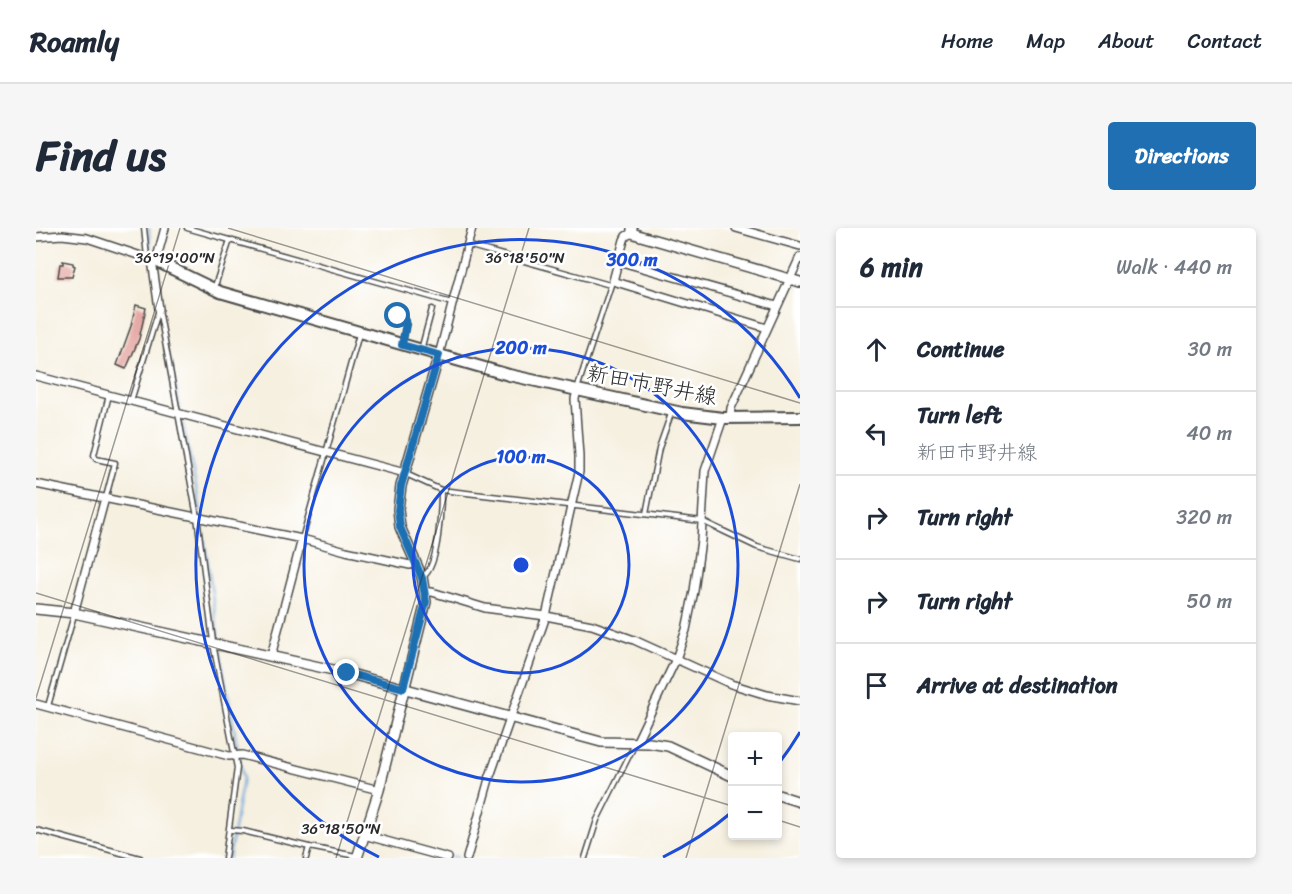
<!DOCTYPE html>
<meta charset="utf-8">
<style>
:root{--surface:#fff;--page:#f6f6f7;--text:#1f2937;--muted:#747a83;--line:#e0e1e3;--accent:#1f6fb2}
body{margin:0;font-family:Sriracha,"Klee One",sans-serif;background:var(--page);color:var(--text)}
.controls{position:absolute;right:18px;bottom:18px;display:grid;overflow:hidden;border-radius:6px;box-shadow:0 3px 9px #0003}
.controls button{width:54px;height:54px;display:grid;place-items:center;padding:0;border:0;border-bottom:2px solid var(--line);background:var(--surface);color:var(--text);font:30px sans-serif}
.stop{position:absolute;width:18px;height:18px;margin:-14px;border:4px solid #1f6fb2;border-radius:50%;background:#fff}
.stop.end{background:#1f6fb2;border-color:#fff;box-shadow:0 2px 6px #0008}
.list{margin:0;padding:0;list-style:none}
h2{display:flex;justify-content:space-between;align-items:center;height:78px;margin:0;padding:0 24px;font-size:26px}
h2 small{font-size:20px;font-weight:400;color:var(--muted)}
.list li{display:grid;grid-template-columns:39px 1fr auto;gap:18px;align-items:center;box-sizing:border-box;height:84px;padding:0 24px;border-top:2px solid var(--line)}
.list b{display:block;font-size:22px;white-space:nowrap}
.list p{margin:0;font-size:20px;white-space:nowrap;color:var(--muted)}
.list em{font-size:20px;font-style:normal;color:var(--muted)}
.icon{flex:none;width:33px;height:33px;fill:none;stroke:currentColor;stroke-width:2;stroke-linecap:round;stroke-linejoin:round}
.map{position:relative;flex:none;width:764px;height:630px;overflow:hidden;border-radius:6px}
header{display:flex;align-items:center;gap:36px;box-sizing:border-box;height:84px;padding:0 30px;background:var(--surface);border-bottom:2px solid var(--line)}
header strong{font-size:28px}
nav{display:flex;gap:33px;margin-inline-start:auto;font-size:21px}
.intro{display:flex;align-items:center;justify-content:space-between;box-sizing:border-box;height:144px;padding:0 36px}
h1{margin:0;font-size:42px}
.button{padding:15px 27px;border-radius:6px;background:var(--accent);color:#fff;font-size:21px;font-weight:700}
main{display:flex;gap:36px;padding:0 36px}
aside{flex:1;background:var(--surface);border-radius:6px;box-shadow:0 3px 9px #0003}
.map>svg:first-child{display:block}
</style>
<header>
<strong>Roamly</strong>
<nav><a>Home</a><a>Map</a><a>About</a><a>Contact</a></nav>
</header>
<div class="intro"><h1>Find us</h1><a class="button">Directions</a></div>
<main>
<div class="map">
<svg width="764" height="630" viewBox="0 0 764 630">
<rect width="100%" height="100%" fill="#fff"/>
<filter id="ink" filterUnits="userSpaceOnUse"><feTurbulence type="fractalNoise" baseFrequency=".0167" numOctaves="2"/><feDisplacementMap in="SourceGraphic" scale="12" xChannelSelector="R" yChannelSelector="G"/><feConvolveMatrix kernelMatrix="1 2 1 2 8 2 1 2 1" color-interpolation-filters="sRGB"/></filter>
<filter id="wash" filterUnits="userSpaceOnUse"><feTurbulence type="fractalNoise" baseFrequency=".008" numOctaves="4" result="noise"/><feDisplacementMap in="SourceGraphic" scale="24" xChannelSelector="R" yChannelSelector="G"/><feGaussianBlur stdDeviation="1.35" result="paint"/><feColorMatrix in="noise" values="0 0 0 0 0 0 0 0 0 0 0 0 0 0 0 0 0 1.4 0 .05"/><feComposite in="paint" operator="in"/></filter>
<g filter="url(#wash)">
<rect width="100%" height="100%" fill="#f6f0e0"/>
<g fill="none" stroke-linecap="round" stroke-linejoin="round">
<g stroke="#6aa5da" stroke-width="2">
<path d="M113,0l1,22"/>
<path d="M135,134l9,47"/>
<path d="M146,190l19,94"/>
<path d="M166,295l16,113"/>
<path d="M184,423l23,127 -14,80"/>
<path d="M412,627l10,3"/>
</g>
</g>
<g id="blocks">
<g fill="#e4a19d">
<path d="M27,33l10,2v2l2,1 -3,11h-14l2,-13h3z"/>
<path d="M100,77l10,3 -7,31 -13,30 -9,-4 14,-39z"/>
</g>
</g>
</g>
<g filter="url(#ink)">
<use href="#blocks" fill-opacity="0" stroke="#494946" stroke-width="1.5"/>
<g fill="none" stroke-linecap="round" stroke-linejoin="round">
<defs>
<g id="service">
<path d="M108,0l3,29"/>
<path d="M151,0l265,75"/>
<path d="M431,17l143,40"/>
<path d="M178,61l16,-49"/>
<path d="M123,81l38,208 17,132 23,119 -12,90"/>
<path d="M362,88l6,3 2,5 -3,17"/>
<path d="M385,122l11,-41"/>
<path d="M541,161l35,-107"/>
<path d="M95,173l28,-92"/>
<path d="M370,246l35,16 261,31 55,26 43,12"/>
<path d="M70,269l9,-34 -19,-4 -2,-4 15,-60"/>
<path d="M610,286l13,-66 13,-37"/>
<path d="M266,311l57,-205"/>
<path d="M388,348c15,-12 17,-67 17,-86"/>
<path d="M12,478l26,-91"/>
<path d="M0,602l104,28"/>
<path d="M195,602l12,1 66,16 47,9"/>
<path d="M270,630l3,-11"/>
<path d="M549,630l12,-38 38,-76"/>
</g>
<g id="minor">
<path d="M700,0l64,18"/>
<path d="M596,5l-6,3 -2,4 -11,41 154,47"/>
<path d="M0,9l26,-2 25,3 69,23 9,-33"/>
<path d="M116,32l7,49"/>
<path d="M582,33l159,45"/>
<path d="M403,127l33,-127"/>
<path d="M0,148l369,97"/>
<path d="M694,190l1,-10 69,-151"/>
<path d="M0,256l266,55 44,12 64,14 6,-2"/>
<path d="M389,364h7l53,16 61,8 46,9 42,15 97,44 36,11 33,6"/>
<path d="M38,385l31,-115"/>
<path d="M235,428l31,-117"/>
<path d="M0,476l193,52 13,-1 137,35"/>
<path d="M600,515l40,-84 10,-29 8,-39 7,-51 4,-69 18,-53"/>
<path d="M328,607l84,23"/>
<path d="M431,630l22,-79 57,-163 33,-144v-16l-4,-57 2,-9"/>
</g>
<g id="tertiary">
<path d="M596,0v5l9,3 159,46"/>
<path d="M0,381l38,4 273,60 254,69 48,1 19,3 64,30"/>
<path d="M742,567l22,7"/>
<path d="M321,630l22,-68 47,-188 -4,-25 -22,-50 -2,-18 3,-23 38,-131"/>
</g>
<path id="secondary" d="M120,33l64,31 289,83 173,38 41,5 77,-1"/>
</defs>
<use href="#service" stroke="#494946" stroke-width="7"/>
<use href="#minor" stroke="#494946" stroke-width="10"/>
<use href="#tertiary" stroke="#494946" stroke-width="12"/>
<use href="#secondary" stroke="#494946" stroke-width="14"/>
<use href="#service" stroke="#fff" stroke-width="4"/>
<use href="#minor" stroke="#fff" stroke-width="7"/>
<use href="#tertiary" stroke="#fff" stroke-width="9"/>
<use href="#secondary" stroke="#fff" stroke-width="10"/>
</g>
</g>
<g fill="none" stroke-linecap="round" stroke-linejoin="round" filter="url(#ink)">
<path stroke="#1f6fb2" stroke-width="8" d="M311,445l56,15 23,-86 -4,-24 -22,-51 -2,-17 3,-24 38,-131 -37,-10 4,-21 -1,-4 -7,-4"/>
</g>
<path fill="none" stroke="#2b2b2b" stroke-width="1.5" stroke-opacity="0.45" d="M192,0l572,175M0,365l696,213M0,470l144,-470M742,592l22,7M300,630l193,-630M650,630l114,-374"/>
<g fill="none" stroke="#1d4ed8" stroke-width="3">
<circle cx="485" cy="337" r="108"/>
<circle cx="485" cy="337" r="217"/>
<path d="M764 504A325 325 0 0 1 743 535M696 584A325 325 0 0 1 627 629M343 629A325 325 0 1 1 764 170"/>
</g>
<g text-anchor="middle" stroke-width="5" stroke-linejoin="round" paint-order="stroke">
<g font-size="22" fill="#2b2b2b" stroke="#fff">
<text transform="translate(616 156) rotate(11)" y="8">新田市野井線</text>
</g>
</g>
<g font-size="15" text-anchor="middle" fill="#2b2b2b" stroke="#fff" stroke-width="5" stroke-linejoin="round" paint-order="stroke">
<text x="139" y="35">36°19'00"N</text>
<text x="489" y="35">36°18'50"N</text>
<text x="305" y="606">36°18'50"N</text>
</g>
<circle cx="485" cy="337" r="9" fill="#1d4ed8" stroke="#fff" stroke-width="3"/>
<g font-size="18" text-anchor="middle" font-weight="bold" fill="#1d4ed8" stroke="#fff" stroke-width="5" stroke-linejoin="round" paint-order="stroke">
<text x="596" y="38">300 m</text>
<text x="485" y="126">200 m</text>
<text x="485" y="235">100 m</text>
</g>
</svg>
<div class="controls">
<button>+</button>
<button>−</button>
</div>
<div class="stop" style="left:362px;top:88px"></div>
<div class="stop end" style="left:311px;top:445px"></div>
</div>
<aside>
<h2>6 min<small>Walk · 440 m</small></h2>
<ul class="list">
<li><svg class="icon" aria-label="ahead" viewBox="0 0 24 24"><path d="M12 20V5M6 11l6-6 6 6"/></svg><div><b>Continue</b></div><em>30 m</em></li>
<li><svg class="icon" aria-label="left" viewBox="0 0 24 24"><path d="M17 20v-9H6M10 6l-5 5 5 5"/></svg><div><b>Turn left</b><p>新田市野井線</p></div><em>40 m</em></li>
<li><svg class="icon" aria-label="right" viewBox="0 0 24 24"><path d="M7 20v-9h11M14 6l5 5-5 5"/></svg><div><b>Turn right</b></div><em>320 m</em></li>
<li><svg class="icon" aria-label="right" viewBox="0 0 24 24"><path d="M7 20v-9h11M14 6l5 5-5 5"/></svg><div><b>Turn right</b></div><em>50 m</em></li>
<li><svg class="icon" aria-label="arrive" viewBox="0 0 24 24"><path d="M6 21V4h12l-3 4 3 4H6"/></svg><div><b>Arrive at destination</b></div></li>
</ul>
</aside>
</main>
